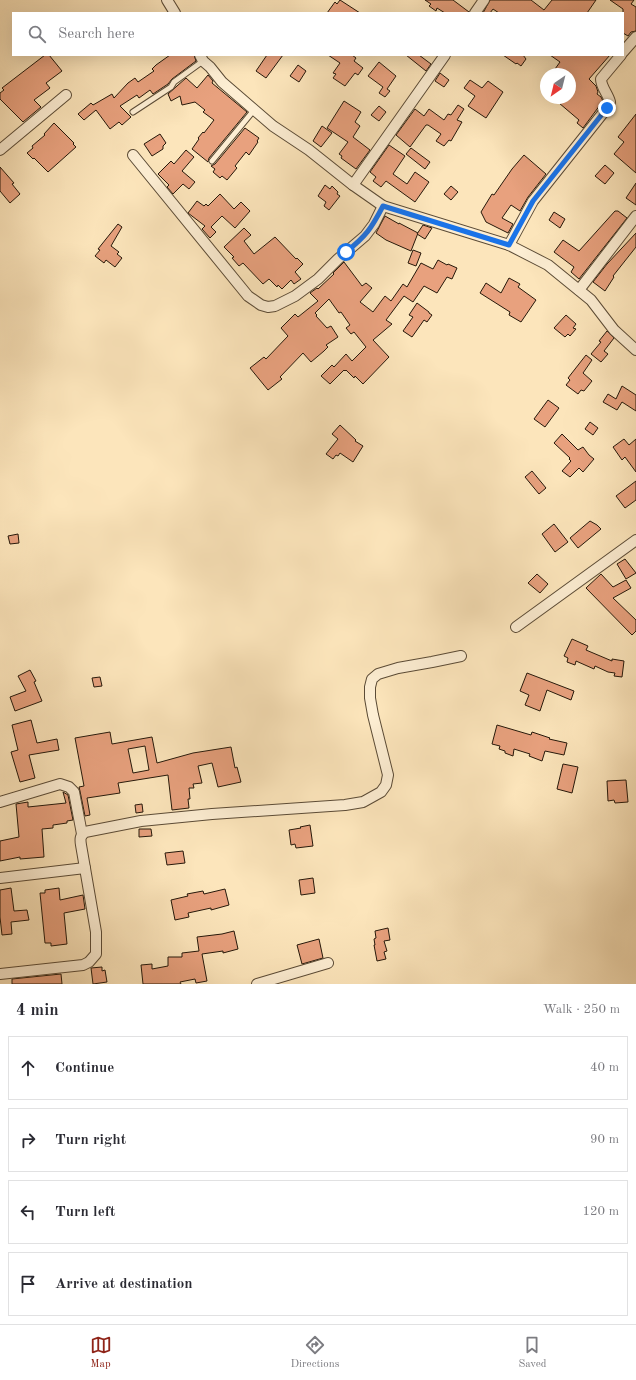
<!DOCTYPE html>
<meta charset="utf-8">
<style>
:root{--surface:#fff;--page:#f2f2f3;--text:#2b2b33;--muted:#7c7c81;--line:#e1e1e2;--accent:#8f2418}
body{margin:0;font-family:"Old Standard TT",serif;background:var(--page);color:var(--text)}
.compass{position:absolute;left:540px;top:68px;width:36px;height:36px;border-radius:50%;background:var(--surface);box-shadow:0 4px 16px #0002;rotate:215deg}
.stop{position:absolute;width:12px;height:12px;margin:-9px;border:3px solid #1a73e8;border-radius:50%;background:#fff}
.stop.end{background:#1a73e8;border-color:#fff;box-shadow:0 1px 4px #0008}
.list{margin:0;padding:0;list-style:none}
h2{display:flex;justify-content:space-between;align-items:center;height:52px;margin:0;padding:0 16px;font-size:17px}
h2 small{font-size:13px;font-weight:400;color:var(--muted)}
.list li{display:grid;grid-template-columns:26px 1fr auto;gap:12px;align-items:center;box-sizing:border-box;height:64px;margin:0 8px 8px;padding:0 8px;border:1px solid var(--line);border-radius:0px}
.list b{display:block;font-size:15px;white-space:nowrap}
.list em{font-size:13px;font-style:normal;color:var(--muted)}
.icon{flex:none;width:22px;height:22px;fill:none;stroke:currentColor;stroke-width:2;stroke-linecap:round;stroke-linejoin:round}
.map{position:relative;flex:none;width:636px;height:984px;overflow:hidden}
.search{position:absolute;background:var(--surface);box-shadow:0 4px 16px #0002;left:12px;right:12px;top:12px;height:44px;display:flex;align-items:center;gap:10px;box-sizing:border-box;padding:0 14px;border-radius:0px;color:var(--muted);font-size:15px}
.sheet{height:340px;background:var(--surface)}
nav{display:flex;justify-content:space-around;align-items:center;box-sizing:border-box;height:56px;border-top:1px solid var(--line);background:var(--surface);font-size:11px;color:var(--muted)}
nav a{display:grid;justify-items:center;gap:2px}
nav .on{color:var(--accent)}
.map>svg:first-child{display:block}
</style>
<div class="map">
<svg width="636" height="984" viewBox="0 0 636 984">
<rect width="100%" height="100%" fill="#fce5bb"/>
<filter id="stains"><feTurbulence type="fractalNoise" baseFrequency=".005" numOctaves="4"/><feColorMatrix values="0 0 0 0 .2 0 0 0 0 .09 0 0 0 0 .02 0 0 0 .5 -.17"/></filter>
<radialGradient id="worn" r=".72"><stop offset=".6" stop-color="#630" stop-opacity="0"/><stop offset="1" stop-color="#630" stop-opacity=".3"/></radialGradient>
<g fill="#e8a17e" stroke="#25180a" fill-rule="evenodd">
<path d="M340,0l20,13h-33l8,-11 2,2z"/>
<path d="M425,0h28l16,12v1h-24l-8,-5 -1,3 -7,-5 2,-2z"/>
<path d="M490,0h41l13,10 8,-10h44l-9,13h-88l-6,-4 -3,4h-7z"/>
<path d="M610,0h24l-3,4 5,3v24l-5,1 -3,4 -5,-3v-24z"/>
<path d="M45,55h4l13,16 -16,12 4,5 -16,12 7,7 -18,15 -23,-23v-6l4,-3 -2,-2z"/>
<path d="M170,55h24l2,6 -24,18 -4,5 -15,10 -3,-4 -11,8 -2,-3 -17,11 11,11 -9,8 -3,-3 -9,7 -14,-19 -12,10 -6,-6 13,-11 2,2 19,-11 2,4 14,-15 7,-5 3,4 16,-11 -2,-2 4,-4z"/>
<path d="M267,55h16l-17,23 -10,-7z"/>
<path d="M328,55h24l4,3 -2,3 9,7 -5,7 -3,-2 -10,13 -12,-8 3,-4 -3,-1 7,-10z"/>
<path d="M406,55h13l12,9 -5,7z"/>
<path d="M503,55h20l3,4 -5,7 -4,-3 -1,1z"/>
<path d="M550,55h60l-21,24 7,7 2,6 -1,2 4,3 2,4 -20,27 -6,-5 2,-3 -20,-17 3,-5h8v-24h-9l-6,-5 5,-7z"/>
<path d="M379,62l17,14 -9,13 3,2 -5,6 -6,-4 4,-6 -15,-11z"/>
<path d="M298,65l8,6 -7,11 -9,-6z"/>
<path d="M440,73l9,7 -5,7 -9,-6z"/>
<path d="M208,75l5,6 -1,2 35,29 -38,46 -1,4 -16,-13 7,-10 -1,-1 5,-6 1,1 10,-13 -11,-8 2,-2 -10,-8 -13,3 -2,-9 -9,5 -3,-7 18,-16 11,10z"/>
<path d="M470,80l12,8 6,-7 15,11 -17,26 -18,-12 7,-10 -11,-8z"/>
<path d="M344,101l17,11 -6,10 5,4 -7,11 17,13 -14,19 -15,-11 1,-2 -3,-2 9,-12 -21,-14z"/>
<path d="M458,105l6,4 -7,11 5,2 -11,19 -2,-1 -5,6 -8,-5 5,-7 -13,-9h-2l-16,22 -14,-12 19,-26 9,7 5,-7 15,11 4,-6 3,1z"/>
<path d="M379,106l7,6 -7,9 -8,-6z"/>
<path d="M636,114v59l-22,-19 10,-12 -6,-5z"/>
<path d="M54,123l20,20 -1,1 3,3 -28,25 -14,-14 -1,1 -6,-6 6,-5 -1,-2 13,-11 -1,-1z"/>
<path d="M322,126l10,7 -11,14 -8,-6z"/>
<path d="M245,128l14,10 -2,3 1,1 -9,13 -3,-3 -11,14 2,2 -10,12 -5,-4 -2,2 -7,-6 2,-3 -4,-3 4,-2z"/>
<path d="M160,134l6,9 -3,3v3l-11,7 -8,-12z"/>
<path d="M389,145l16,11 -12,18 14,10 8,-12 14,10 -14,20 -29,-21 -5,6 -8,-6 3,-4 -6,-5z"/>
<path d="M411,148l19,14 -5,7 -19,-15z"/>
<path d="M186,150l8,7 -12,14 13,11 -6,7 -6,-5 -10,10 -6,-7 2,-2 -11,-11 13,-13 3,3z"/>
<path d="M524,155l22,19 -18,23 -8,14 -9,-6 -9,13 11,6 -5,9 -22,-11 -5,-10 11,-18 2,1 18,-26z"/>
<path d="M605,165l9,8 -9,11 -10,-8z"/>
<path d="M0,167l14,16 -2,1 8,10 -10,9 -10,-12z"/>
<path d="M636,183v22l-10,-7z"/>
<path d="M325,185l5,4 2,-3 6,6 -1,2 3,2 -11,14 -5,-4 2,-4 -8,-6z"/>
<path d="M451,186l7,6 -7,8 -7,-6z"/>
<path d="M220,194l14,15 7,-7 9,9 -15,17 -13,-12 -11,11 5,5 -6,6 -8,-9 3,-3 -17,-13 9,-12 7,5 2,-2 2,2z"/>
<path d="M615,211h3l9,7 -48,61 -8,-7 3,-5 -20,-15 9,-12 16,11z"/>
<path d="M554,212l11,7 -5,9 -11,-8z"/>
<path d="M385,216l14,8v-1l19,10 -7,18 -25,-11 -10,-7z"/>
<path d="M118,224l4,3 -11,19 8,6 -2,2 5,4 -7,9 -9,-7 -2,3 -9,-7 5,-6 -2,-1z"/>
<path d="M423,225l9,3 -7,11 -8,-5z"/>
<path d="M244,228l7,7 -7,6 10,13 21,-17 21,22 1,-1 6,6 -8,8 6,7 -7,5 -3,-4 -9,9 -4,-4 -1,2 -8,-8 -6,5 -20,-21 -4,3 -7,-8 2,-1 -10,-10z"/>
<path d="M636,233v14l-23,29 1,1 -9,14 -12,-9 14,-18z"/>
<path d="M413,250l8,3 -5,13 -8,-3z"/>
<path d="M438,260l9,5 1,-1 9,4 -5,11 -5,-2 -10,16 -13,-7 -11,16 -9,-6 -18,24 6,4 -19,16 16,17 -26,27 -8,-8 -1,2 -8,-8 -1,1 -1,-1 -14,14 -9,-8 11,-11 2,2 12,-13 6,7 14,-14 -12,-15 -3,2 -5,-6 4,-3 -9,-13 -2,1 -10,-14 -14,14 2,2 -1,1 11,12 4,-2 7,11 -12,8 2,2 -4,4 -13,11 -8,-9 -23,24 2,2 -14,11 -18,-22 14,-11 2,2 22,-23 -7,-8 14,-14 3,3 20,-16 -8,-8 7,-5 1,1 16,-15 -1,-1 11,-11 18,24 4,-3 6,5 -12,14 13,10 12,-16 6,5 12,-17 4,3 14,-24 12,6z"/>
<path d="M509,278l11,6 -2,3 18,13 -15,22 -12,-7 1,-3 -30,-19 6,-10 15,10z"/>
<path d="M417,303l12,9v1l3,2 -5,7 -3,-2 -12,17 -9,-6 10,-14 -4,-2z"/>
<path d="M566,315l10,9 -3,4 3,1 -6,7 -2,-2 -3,3 -11,-9z"/>
<path d="M607,331l7,7 -10,13 4,3 -7,8 -10,-8 10,-12 -2,-1z"/>
<path d="M586,355l6,5 -9,13 9,8 -8,10 -3,-1 -3,4 -12,-9 4,-5 -2,-2z"/>
<path d="M622,386l14,9v16l-14,-9 -5,8 -14,-8 5,-8 8,5z"/>
<path d="M548,400l11,8 -14,19 -11,-8z"/>
<path d="M590,422l8,6 -5,7 -8,-6z"/>
<path d="M340,425l16,15 -1,1 8,5 -10,16 -13,-9 -2,3 -2,-1 -3,4 -7,-5 12,-15 -6,-5z"/>
<path d="M562,434l16,16 5,-3 6,8 5,4 -11,13 -4,-4 -9,9 -8,-6 9,-10 -2,-2 1,-1 -16,-15z"/>
<path d="M624,439l5,6 7,-6v33l-11,-15 -3,3 -9,-13z"/>
<path d="M532,471l14,17 -7,6 -14,-17z"/>
<path d="M636,481v19l-11,8 -9,-12z"/>
<path d="M590,521l7,4 4,4 -23,19 -8,-10z"/>
<path d="M554,524l14,18 -13,10 -13,-18z"/>
<path d="M18,534l1,9 -9,1 -2,-8z"/>
<path d="M625,559l11,14 -10,6 -9,-15z"/>
<path d="M537,574l11,10 -8,9 -12,-10z"/>
<path d="M601,574l12,13 13,-7 5,8 -18,10 23,22v11l-4,4 -46,-47z"/>
<path d="M572,639l16,7 -2,4 26,11v-2l12,2 -2,16 -8,-1 1,-3 -7,-1 -13,-6 -1,3 -18,-8 -1,4 -8,-3 1,-4 -4,-2z"/>
<path d="M30,670l6,11 -2,1 8,19 -27,10 -5,-14 16,-6 -8,-15z"/>
<path d="M527,673l47,18 -3,9 -24,-10 -7,21 -15,-6 4,-10 -9,-4z"/>
<path d="M100,677l2,9 -8,1 -2,-9z"/>
<path d="M31,720l6,23 20,-4 2,11 -30,5 6,23 -15,4 -9,-30 7,-2 -6,-25z"/>
<path d="M497,725l34,10 1,-3 18,6 -1,1 18,4 -3,12 -19,-4 -3,10 -13,-5 1,-2 -16,-5 -1,7 -8,-3v-2l-6,-2 1,-3 -8,-2z"/>
<path d="M110,732l2,12 40,-7 5,26 36,-10 38,-6 4,21 2,-1 4,15 -23,5 -6,-24 -14,3 4,17 -9,1 1,4h-5l1,11h-2l1,9 -17,2 -4,-35 -50,8 2,10 -33,5 3,17 -5,1 -5,-25 -1,-4 5,-1 -9,-48zM145,746l4,24 -16,3 -5,-24z"/>
<path d="M563,764l15,3 -6,26 -15,-4z"/>
<path d="M626,780l2,22 -13,1 -1,-3 -6,1 -1,-20z"/>
<path d="M63,792l5,3 5,25 -6,1v2l-14,2v3l-11,1 2,28 -24,2v-2l-20,4v-20l19,-4 -3,-33 12,-2v5l38,-4z"/>
<path d="M142,804l1,8 -7,1 -1,-8z"/>
<path d="M310,825l3,21 -17,2 -1,-4 -4,1 -2,-15 12,-2 -1,-1z"/>
<path d="M139,829h12l1,7 -13,1z"/>
<path d="M183,851l2,12 -18,2 -2,-12z"/>
<path d="M313,878l2,15 -14,2 -2,-15z"/>
<path d="M11,888l3,23 13,-1 2,10 -18,2 1,12 -10,1 -2,-18v-27z"/>
<path d="M59,888l1,12 23,-5 2,14 -21,4 3,31 -16,2v-3h-6l-5,-50h5v-3z"/>
<path d="M225,889l4,16 -18,5v-2l-23,5 1,4 -14,3 -4,-20 17,-4 -1,-2 16,-3 1,3z"/>
<path d="M388,928l2,12 -6,1 3,10 -3,1 2,7 -9,2 -3,-16h1l-1,-6 2,-1 -1,-7z"/>
<path d="M234,931l4,18 -15,4v-2l-21,3 5,27 -11,2 -1,-4 -15,3 1,2h-38l-2,-19 11,-1v5l16,-3v-9h14v-4l17,-2 -2,-14 25,-3z"/>
<path d="M319,939l4,19 -21,6 -5,-19z"/>
<path d="M102,967v4l3,-1 2,12 -14,2 -2,-16z"/>
<path d="M61,974l1,10h-50v-5z"/>
</g>
<g fill="none" stroke-linecap="round" stroke-linejoin="round">
<defs>
<g id="service">
<path d="M133,112l38,-25 3,-5 29,-21"/>
<path d="M212,161l42,-51"/>
</g>
<g id="minor">
<path d="M167,0l8,13"/>
<path d="M475,13l9,-13"/>
<path d="M623,52l13,-15"/>
<path d="M200,55l3,6 7,6 12,15 51,44 36,24 44,35 30,21 126,39 39,20 43,35 23,30 22,20"/>
<path d="M0,150l66,-55"/>
<path d="M133,155l115,141 13,9 7,2 7,-1 20,-10 23,-17 20,-20 27,-23 9,-12 9,-18"/>
<path d="M353,185l92,-130"/>
<path d="M509,245l24,-44 74,-93 3,-6c-2,-8 -9,-15 -9,-23l20,-24"/>
<path d="M579,290l57,-74"/>
<path d="M516,627l120,-87"/>
<path d="M0,802l60,-18 9,3 5,5 8,42"/>
<path d="M0,878l85,-10"/>
<path d="M0,974l83,-9 6,-3 7,-8v-22l-15,-87c-1,-6 -1,-9 4,-13l56,-11 71,-7 133,-9 18,-3 18,-10 5,-7 2,-10 -15,-60 -3,-17v-11l2,-8 6,-5 20,-6 34,-6 29,-6"/>
<path d="M257,984l71,-21"/>
</g>
</defs>
<use href="#service" stroke="#5b4b36" stroke-width="7"/>
<use href="#minor" stroke="#5b4b36" stroke-width="12"/>
<use href="#service" stroke="#fdeed3" stroke-width="5"/>
<use href="#minor" stroke="#fdeed3" stroke-width="10"/>
</g>
<g fill="none" stroke-linecap="round" stroke-linejoin="round">
<path stroke="#1a73e8" stroke-width="5" d="M346,252c20,-16 25,-23 37,-46l126,39 24,-44 74,-93"/>
</g>
<rect width="100%" height="100%" filter="url(#stains)"/>
<rect width="100%" height="100%" fill="url(#worn)"/>
</svg>
<svg class="compass" viewBox="-18 -18 36 36"><path d="M0-13l5 13h-10z" fill="#e53935"/><path d="M0 13l5-13h-10z" fill="#7c7c81"/></svg>
<div class="stop" style="left:346px;top:252px"></div>
<div class="stop end" style="left:607px;top:108px"></div>
<div class="search"><svg class="icon" aria-label="search" viewBox="0 0 24 24"><circle cx="10" cy="10" r="6"/><path d="M15 15l6 6"/></svg>Search here</div>
</div>
<section class="sheet">
<h2>4 min<small>Walk · 250 m</small></h2>
<ul class="list">
<li><svg class="icon" aria-label="ahead" viewBox="0 0 24 24"><path d="M12 20V5M6 11l6-6 6 6"/></svg><div><b>Continue</b></div><em>40 m</em></li>
<li><svg class="icon" aria-label="right" viewBox="0 0 24 24"><path d="M7 20v-9h11M14 6l5 5-5 5"/></svg><div><b>Turn right</b></div><em>90 m</em></li>
<li><svg class="icon" aria-label="left" viewBox="0 0 24 24"><path d="M17 20v-9H6M10 6l-5 5 5 5"/></svg><div><b>Turn left</b></div><em>120 m</em></li>
<li><svg class="icon" aria-label="arrive" viewBox="0 0 24 24"><path d="M6 21V4h12l-3 4 3 4H6"/></svg><div><b>Arrive at destination</b></div></li>
</ul>
</section>
<nav>
<a class="on"><svg class="icon" aria-label="map" viewBox="0 0 24 24"><path d="M3 6l6-2 6 2 6-2v14l-6 2-6-2-6 2zM9 4v14M15 6v14"/></svg>Map</a>
<a><svg class="icon" aria-label="directions" viewBox="0 0 24 24"><path d="M12 3l9 9-9 9-9-9zM9 14v-3h6M13 9l2 2-2 2"/></svg>Directions</a>
<a><svg class="icon" aria-label="saved" viewBox="0 0 24 24"><path d="M7 4h10v16l-5-4-5 4z"/></svg>Saved</a>
</nav>
